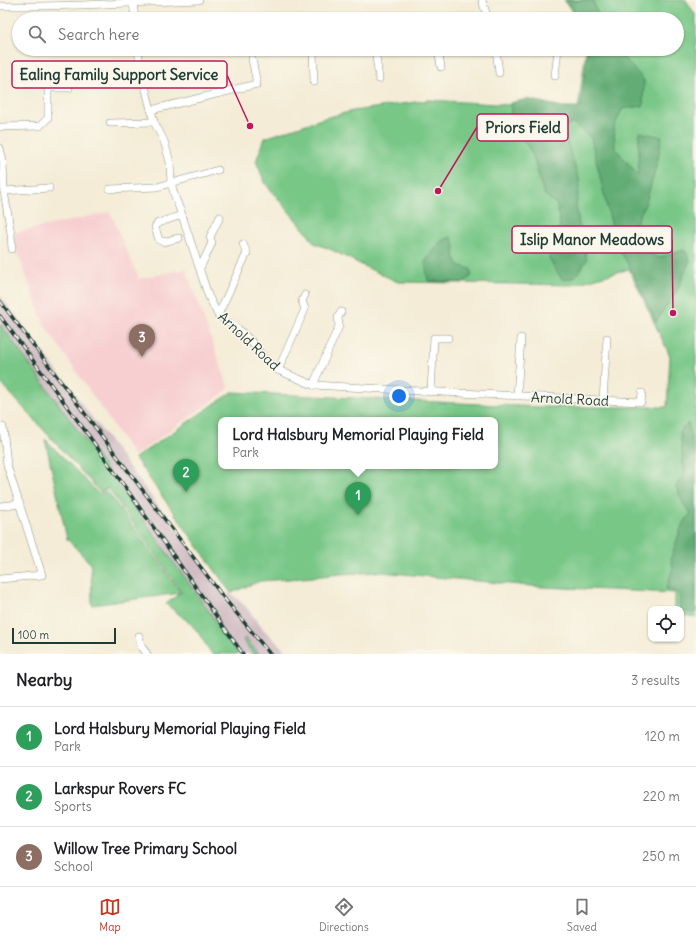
<!DOCTYPE html>
<style>
:root{--surface:#fff;--page:#f6f6f6;--text:#202124;--muted:#757577;--line:#e0e0e0;--accent:#c8321e}
body{margin:0;font-family:Delius,sans-serif;background:var(--page);color:var(--text)}
.controls{position:absolute;right:12px;bottom:12px;display:grid;overflow:hidden;border-radius:8px;box-shadow:0 1px 3px #0004}
.controls button{width:36px;height:36px;display:grid;place-items:center;padding:0;border:0;border-bottom:1px solid var(--line);background:var(--surface);color:var(--text);font:20px sans-serif}
.scale{position:absolute;left:12px;bottom:10px;width:104px;box-sizing:border-box;padding-left:4px;border:2px solid #1f3d34;border-top:0;font-size:11px;line-height:14px;white-space:nowrap;color:#1f3d34;-webkit-text-stroke:3px #fbf7ec;paint-order:stroke}
.you{position:absolute;left:399px;top:396px;width:14px;height:14px;margin:-10px;border:3px solid #fff;border-radius:50%;background:#1a73e8;box-shadow:0 0 0 6px #1a73e833}
.badge{display:grid;place-items:center;width:26px;height:26px;border-radius:50%;background:var(--accent);color:#fff;font-size:13px;font-weight:700}
.pin{position:absolute;translate:-50% -33px;filter:drop-shadow(0 1px 2px #0008)}
.pin::after{content:'';position:absolute;top:21px;width:14px;height:12px;background:inherit;clip-path:polygon(0 0,100% 0,50% 100%)}
.popup{position:absolute;left:218px;top:417px;width:280px;height:52px;box-sizing:border-box;display:grid;place-content:center;border-radius:8px;background:var(--surface);filter:drop-shadow(0 1px 3px #0005);font-size:13px;white-space:nowrap;color:var(--muted)}
.popup b{font-size:15px;color:var(--text)}
.popup::after{content:'';position:absolute;left:50%;top:100%;margin-left:-8px;border:8px solid transparent;border-top-color:var(--surface)}
.list{margin:0;padding:0;list-style:none}
h2{display:flex;justify-content:space-between;align-items:center;height:52px;margin:0;padding:0 16px;font-size:17px}
h2 small{font-size:13px;font-weight:400;color:var(--muted)}
.list li{display:grid;grid-template-columns:26px 1fr auto;gap:12px;align-items:center;box-sizing:border-box;height:60px;padding:0 16px;border-top:1px solid var(--line)}
.list b{display:block;font-size:15px;white-space:nowrap}
.list p{margin:0;font-size:13px;white-space:nowrap;color:var(--muted)}
.list em{font-size:13px;font-style:normal;color:var(--muted)}
.icon{flex:none;width:22px;height:22px;fill:none;stroke:currentColor;stroke-width:2;stroke-linecap:round;stroke-linejoin:round}
.map{position:relative;flex:none;width:696px;height:654px;overflow:hidden}
.search{position:absolute;background:var(--surface);box-shadow:0 1px 3px #0004;left:12px;right:12px;top:12px;height:44px;display:flex;align-items:center;gap:10px;box-sizing:border-box;padding:0 14px;border-radius:22px;color:var(--muted);font-size:15px}
.sheet{height:232px;background:var(--surface)}
nav{display:flex;justify-content:space-around;align-items:center;box-sizing:border-box;height:56px;border-top:1px solid var(--line);background:var(--surface);font-size:11px;color:var(--muted)}
nav a{display:grid;justify-items:center;gap:2px}
nav .on{color:var(--accent)}
.map>svg:first-child{display:block}
</style>
<div class="map">
<svg width="696" height="654" viewBox="0 0 696 654">
<rect width="100%" height="100%" fill="#fbf7ec"/>
<filter id="ink" filterUnits="userSpaceOnUse"><feTurbulence type="fractalNoise" baseFrequency=".025" numOctaves="2"/><feDisplacementMap in="SourceGraphic" scale="8" xChannelSelector="R" yChannelSelector="G"/><feConvolveMatrix kernelMatrix="1 2 1 2 8 2 1 2 1" color-interpolation-filters="sRGB"/></filter>
<filter id="wash" filterUnits="userSpaceOnUse"><feTurbulence type="fractalNoise" baseFrequency=".012" numOctaves="4" result="noise"/><feDisplacementMap in="SourceGraphic" scale="16" xChannelSelector="R" yChannelSelector="G"/><feGaussianBlur stdDeviation="0.9" result="paint"/><feColorMatrix in="noise" values="0 0 0 0 0 0 0 0 0 0 0 0 0 0 0 0 0 1.4 0 .05"/><feComposite in="paint" operator="in"/></filter>
<g filter="url(#wash)">
<rect width="100%" height="100%" fill="#f4ecd6"/>
<path fill="#f7cfd0" d="M110,212l29,67 47,-10 43,120 -95,67 -90,-132 -30,-81v-10z"/>
<path fill="#d2bdc5" d="M0,295l226,301 5,-3 16,15 16,21 26,25h-67l-83,-140 -139,-190z"/>
<g fill="#78c787" stroke="#4c825e" fill-rule="evenodd">
<path d="M564,0h122l10,16v601l-15,-2v-6h-6v-16l-133,-6 -161,-15 -40,2 -39,4 -42,3 -29,12 -96,-135 97,-66 308,15h127l3,-51 -41,-87 -58,16 -173,-3 -28,-13 -38,-19 -18,-7 -7,-10 -42,-50 -9,-22 9,-23 56,-19 32,-8 76,-11 149,9 8,-60h91v-30h-100zM221,420h274v46h-274z"/>
<path d="M0,324l139,190 69,96 30,44h-26l-15,-23 -7,-8 -24,-19 14,-11 -88,12 -1,-41 -24,-25 -22,-100 54,55 8,-3 74,102 1,-1 -74,-104 -8,4 -100,-110z"/>
<path d="M245,638l14,16h-6l-10,-14z"/>
</g>
<g fill="#62ac74" stroke="#407454">
<path d="M566,0h27l3,10 6,9h-22z"/>
<path d="M588,49h30l3,6 23,25 -1,26 -21,3 -8,18 1,21 23,27 1,-43 23,5 -5,27 -11,38 -15,32 15,18 13,6 25,-8 6,10 -12,29 -22,33 -26,-55 -13,-21 -10,-39 -16,-69 -18,-15 -10,6 17,54 -4,23 5,31 6,23 -13,18 -11,2 -6,-8 -8,-14 4,-20 7,-12 -3,-21 -13,-11 -12,-41 -20,-30 -2,-20 17,-4 36,8h18z"/>
<path d="M451,237l4,9 -1,10 5,10 12,3v8l-8,5 -35,-1 -3,-19 16,-21z"/>
<path d="M688,423l5,26 3,5v159l-15,-1v-3h-1l-1,-16 -13,-4 7,-21 -2,-10 11,-33 9,-12 -7,-8 -8,-18 8,-14 -4,-42z"/>
</g>
</g>
<g filter="url(#ink)">
<g fill="none" stroke-linecap="round" stroke-linejoin="round">
<defs>
<g id="street">
<path d="M482,0l6,19"/>
<path d="M133,3l2,16"/>
<path d="M0,6h39l43,-1 117,-5"/>
<path d="M138,49l2,17 14,56 10,19 6,21 1,21 4,14 7,18 26,80 10,20 19,13 14,13 12,16 15,13 35,15 88,5 240,12 1,-9"/>
<path d="M313,49l1,33"/>
<path d="M375,49l4,30"/>
<path d="M438,49l3,18"/>
<path d="M496,49l3,24"/>
<path d="M555,76l3,-27"/>
<path d="M151,110l106,-26 -5,-25"/>
<path d="M110,123l44,-1"/>
<path d="M0,127l40,-1 8,-8v-30h21"/>
<path d="M0,148l3,13 1,30 7,43 1,15"/>
<path d="M110,189l47,-2 61,-17"/>
<path d="M4,191l45,-3"/>
<path d="M179,238l-16,4 -4,-2 -4,-13 3,-4 24,-8"/>
<path d="M200,268l12,-25 -2,-6 10,-20"/>
<path d="M218,315l29,-62 -4,-9"/>
<path d="M278,370l27,-61 -3,-8 3,-6"/>
<path d="M313,385l26,-59 -1,-9 3,-5"/>
<path d="M431,391l3,-53h14"/>
<path d="M517,396l4,-58"/>
<path d="M603,400l4,-62"/>
<path d="M0,427h3l4,38 35,110 -42,4"/>
<path d="M0,506l20,-2"/>
<path d="M139,636l2,10 6,8"/>
</g>
</defs>
<use href="#street" stroke="#8a9485" stroke-width="8"/>
<use href="#street" stroke="#fff" stroke-width="7"/>
<defs>
<g id="rail">
<path d="M0,301l224,297 46,56"/>
<path d="M0,316l89,120 154,218"/>
</g>
</defs>
<use href="#rail" stroke="#1f3d34" stroke-width="3.5"/>
<use href="#rail" stroke="#fbf7ec" stroke-width="2" stroke-dasharray="6" stroke-linecap="butt"/>
</g>
</g>
<g text-anchor="middle" stroke-width="3" stroke-linejoin="round" paint-order="stroke">
<g font-size="14" fill="#1f3d34" stroke="#fbf7ec">
<text transform="translate(249 341) rotate(43)" y="5">Arnold Road</text>
<text transform="translate(570 399) rotate(3)" y="5">Arnold Road</text>
</g>
</g>
<path fill="none" stroke="#c2185b" stroke-width="1.5" d="M250 126L227 75M438 191L477 127M673 313L672 240"/>
<g fill="#c2185b" stroke="#fbf7ec" stroke-width="1.5">
<circle cx="250" cy="126" r="4"/>
<circle cx="438" cy="191" r="4"/>
<circle cx="673" cy="313" r="4"/>
</g>
<g fill="#fbf7ec" stroke="#c2185b" stroke-width="1.5">
<rect x="12" y="61" width="215" height="27" rx="4"/>
<rect x="477" y="114" width="91" height="27" rx="4"/>
<rect x="512" y="226" width="160" height="27" rx="4"/>
</g>
<g font-size="15" text-anchor="middle" font-weight="bold" fill="#1f3d34">
<text x="119" y="80">Ealing Family Support Service</text>
<text x="523" y="133">Priors Field</text>
<text x="592" y="245">Islip Manor Meadows</text>
</g>
</svg>
<div class="controls">
<button><svg class="icon" aria-label="locate" viewBox="0 0 24 24"><circle cx="12" cy="12" r="6"/><path d="M12 2v4M12 18v4M2 12h4M18 12h4"/></svg></button>
</div>
<div class="scale">100 m</div>
<div class="you"></div>
<div class="pin badge" style="left:358px;top:515px;background:#2e9e5b">1</div>
<div class="popup"><b>Lord Halsbury Memorial Playing Field</b>Park</div>
<div class="pin badge" style="left:186px;top:492px;background:#2e9e5b">2</div>
<div class="pin badge" style="left:142px;top:357px;background:#8d6e63">3</div>
<div class="search"><svg class="icon" aria-label="search" viewBox="0 0 24 24"><circle cx="10" cy="10" r="6"/><path d="M15 15l6 6"/></svg>Search here</div>
</div>
<section class="sheet">
<h2>Nearby<small>3 results</small></h2>
<ul class="list">
<li><span class="badge" style="background:#2e9e5b">1</span><div><b>Lord Halsbury Memorial Playing Field</b><p>Park</p></div><em>120 m</em></li>
<li><span class="badge" style="background:#2e9e5b">2</span><div><b>Larkspur Rovers FC</b><p>Sports</p></div><em>220 m</em></li>
<li><span class="badge" style="background:#8d6e63">3</span><div><b>Willow Tree Primary School</b><p>School</p></div><em>250 m</em></li>
</ul>
</section>
<nav>
<a class="on"><svg class="icon" aria-label="map" viewBox="0 0 24 24"><path d="M3 6l6-2 6 2 6-2v14l-6 2-6-2-6 2zM9 4v14M15 6v14"/></svg>Map</a>
<a><svg class="icon" aria-label="directions" viewBox="0 0 24 24"><path d="M12 3l9 9-9 9-9-9zM9 14v-3h6M13 9l2 2-2 2"/></svg>Directions</a>
<a><svg class="icon" aria-label="saved" viewBox="0 0 24 24"><path d="M7 4h10v16l-5-4-5 4z"/></svg>Saved</a>
</nav>
